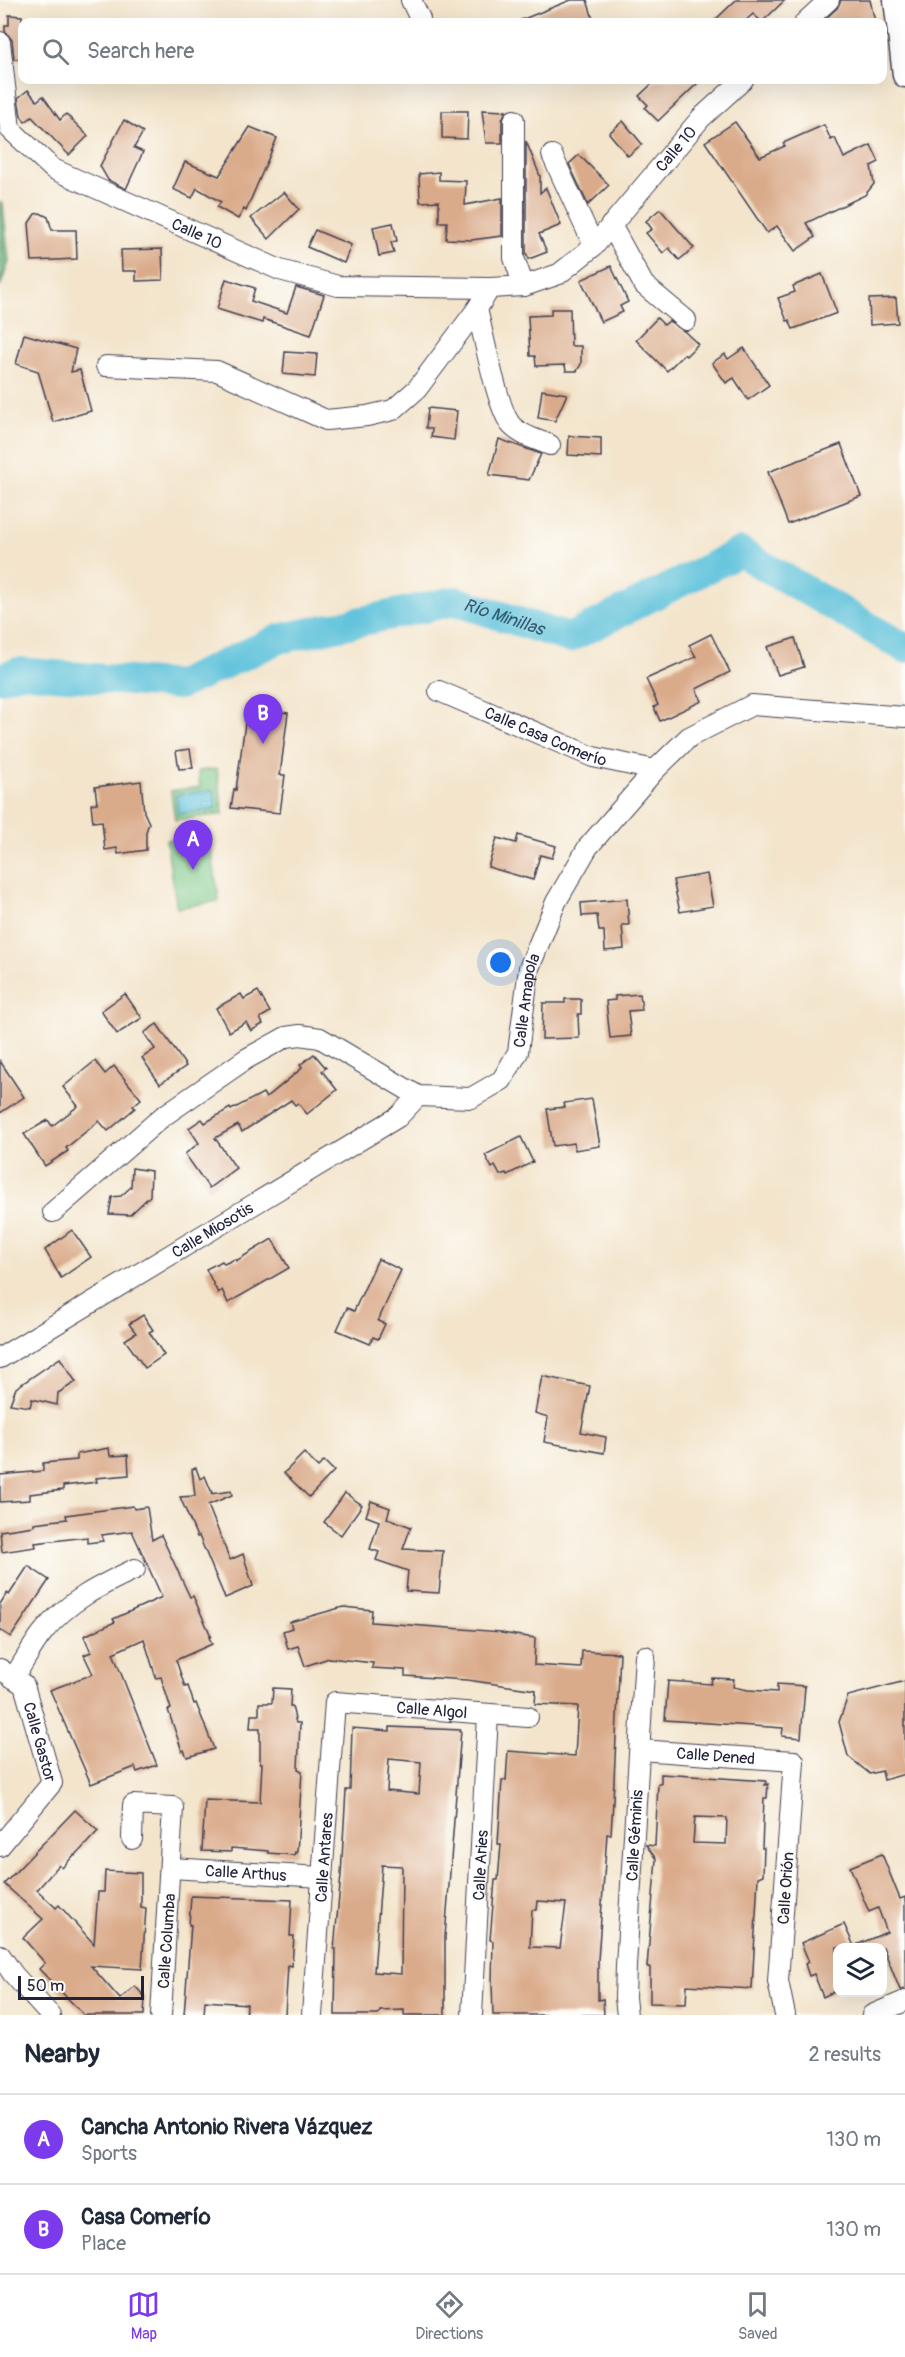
<!DOCTYPE html>
<meta charset="utf-8">
<style>
:root{--surface:#fff;--page:#f2f2f3;--text:#1f2937;--muted:#747a83;--line:#e0e1e3;--accent:#7c3aed}
body{margin:0;font-family:Pangolin,sans-serif;background:var(--page);color:var(--text)}
.controls{position:absolute;right:18px;bottom:18px;display:grid;overflow:hidden;border-radius:12px;box-shadow:0 6px 24px #0002}
.controls button{width:54px;height:54px;display:grid;place-items:center;padding:0;border:0;border-bottom:2px solid var(--line);background:var(--surface);color:var(--text);font:30px sans-serif}
.scale{position:absolute;left:18px;bottom:15px;width:126px;box-sizing:border-box;padding-left:6px;border:3px solid #22223b;border-top:0;font-size:16px;line-height:21px;white-space:nowrap;color:#22223b;-webkit-text-stroke:4px #fdfcf7;paint-order:stroke}
.you{position:absolute;left:501px;top:963px;width:21px;height:21px;margin:-15px;border:4px solid #fff;border-radius:50%;background:#1a73e8;box-shadow:0 0 0 9px #1a73e833}
.badge{display:grid;place-items:center;width:39px;height:39px;border-radius:50%;background:var(--accent);color:#fff;font-size:20px;font-weight:700}
.pin{position:absolute;translate:-50% -50px;filter:drop-shadow(0 2px 3px #0008)}
.pin::after{content:'';position:absolute;top:32px;width:21px;height:18px;background:inherit;clip-path:polygon(0 0,100% 0,50% 100%)}
.list{margin:0;padding:0;list-style:none}
h2{display:flex;justify-content:space-between;align-items:center;height:78px;margin:0;padding:0 24px;font-size:26px}
h2 small{font-size:20px;font-weight:400;color:var(--muted)}
.list li{display:grid;grid-template-columns:39px 1fr auto;gap:18px;align-items:center;box-sizing:border-box;height:90px;padding:0 24px;border-top:2px solid var(--line)}
.list b{display:block;font-size:22px;white-space:nowrap}
.list p{margin:0;font-size:20px;white-space:nowrap;color:var(--muted)}
.list em{font-size:20px;font-style:normal;color:var(--muted)}
.icon{flex:none;width:33px;height:33px;fill:none;stroke:currentColor;stroke-width:2;stroke-linecap:round;stroke-linejoin:round}
.map{position:relative;flex:none;width:905px;height:2015px;overflow:hidden}
.search{position:absolute;background:var(--surface);box-shadow:0 6px 24px #0002;left:18px;right:18px;top:18px;height:66px;display:flex;align-items:center;gap:15px;box-sizing:border-box;padding:0 21px;border-radius:12px;color:var(--muted);font-size:22px}
.sheet{height:258px;background:var(--surface)}
nav{display:flex;justify-content:space-around;align-items:center;box-sizing:border-box;height:84px;border-top:2px solid var(--line);background:var(--surface);font-size:16px;color:var(--muted)}
nav a{display:grid;justify-items:center;gap:3px}
nav .on{color:var(--accent)}
.map>svg:first-child{display:block}
</style>
<div class="map">
<svg width="905" height="2015" viewBox="0 0 905 2015">
<rect width="100%" height="100%" fill="#fdfcf7"/>
<filter id="ink" filterUnits="userSpaceOnUse"><feTurbulence type="fractalNoise" baseFrequency=".0167" numOctaves="2"/><feDisplacementMap in="SourceGraphic" scale="12" xChannelSelector="R" yChannelSelector="G"/><feConvolveMatrix kernelMatrix="1 2 1 2 8 2 1 2 1" color-interpolation-filters="sRGB"/></filter>
<filter id="wash" filterUnits="userSpaceOnUse"><feTurbulence type="fractalNoise" baseFrequency=".008" numOctaves="4" result="noise"/><feDisplacementMap in="SourceGraphic" scale="24" xChannelSelector="R" yChannelSelector="G"/><feGaussianBlur stdDeviation="1.35" result="paint"/><feColorMatrix in="noise" values="0 0 0 0 0 0 0 0 0 0 0 0 0 0 0 0 0 1.4 0 .05"/><feComposite in="paint" operator="in"/></filter>
<g filter="url(#wash)">
<rect width="100%" height="100%" fill="#f3e4cb"/>
<g fill="#7ac887" stroke="#4e7561" stroke-width="1.5">
<path d="M217,769l6,45 -48,6 -4,-29 29,-4 -2,-16z"/>
<path d="M209,833l10,68 -42,7 -11,-68z"/>
</g>
<path fill="#63ac74" stroke="#426758" stroke-width="1.5" d="M0,202l3,2 6,58 -9,25z"/>
<path fill="#5cc1da" stroke="#3f728a" stroke-width="1.5" d="M214,790l2,19 -38,5 -2,-19z"/>
<g fill="none" stroke-linecap="round" stroke-linejoin="round">
<path stroke="#5cc1da" stroke-width="30" id="s1" d="M0,678l18,-6 161,13 100,-46 176,-38 114,37 171,-86 165,96"/>
</g>
<g id="blocks">
<g fill="#daab8b" fill-rule="evenodd">
<path d="M571,0h16l7,22h-78z"/>
<path d="M736,0h49l-23,22 -9,-8 -9,8h-31z"/>
<path d="M841,0h29l5,22h-53l15,-14z"/>
<path d="M9,15l13,1v43h-8l-2,-19 -7,-9v-6h4z"/>
<path d="M656,80h45l-43,41 -13,-13 3,-3 -9,-9z"/>
<path d="M28,90l9,11 6,-5 17,24 6,-6 22,22 -19,19 -37,-38 -7,5 -4,-6 -3,-18z"/>
<path d="M482,110l24,1 -4,9v23h-16z"/>
<path d="M442,111h26l-1,28 -25,-1z"/>
<path d="M124,120l19,12 -9,16 9,4 -17,37 -18,-9 -8,-14z"/>
<path d="M623,121l19,23 -14,12 -19,-23z"/>
<path d="M735,122l25,35 25,-11 -2,-3 41,-18 7,15 4,-2 9,20 27,-13 8,17 -8,4 3,18 -9,11 -59,28 9,14 -20,14 -18,-25 -10,7 -62,-91z"/>
<path d="M250,127l27,11 -31,73 -2,-2 -6,10 -21,-12 4,-5 -24,-14 -5,10 -19,-9 12,-27 34,14z"/>
<path d="M526,141l14,35v17l6,-5 15,37 -22,9 8,18 -18,7 -3,-6z"/>
<path d="M579,155l30,30 -21,20 -19,-41z"/>
<path d="M439,172v8l27,1 -1,24 37,-7v38l-31,4 -25,-1 1,-17h-8v-21l-19,1 -1,-28z"/>
<path d="M284,192l15,17 -30,30 -18,-21z"/>
<path d="M660,209l34,39 -15,12 -10,-12 -6,5 -17,-20 6,-4 -6,-8z"/>
<path d="M40,213l8,4 4,13h24l1,29 -45,2 -3,-38 6,-9z"/>
<path d="M393,223l4,18 -6,1 3,11 -15,3 -6,-29z"/>
<path d="M315,230l36,15 -7,18 -37,-16z"/>
<path d="M162,249l1,31 -27,1v-10h-14l-1,-21z"/>
<path d="M611,266l17,36 -8,4 3,6 -22,10 -20,-42z"/>
<path d="M822,274l15,39 -44,16 -4,-9 -2,1 -9,-23 17,-6 -2,-6z"/>
<path d="M226,279l29,9 -4,13 36,12 9,-26 28,8 -13,40 -48,-16 -1,4 -45,-14z"/>
<path d="M896,298l2,25 -28,2 -1,-26z"/>
<path d="M551,309h19l1,37h10v18l-4,7h-11l-1,-6 -29,1 -1,-10h-5l-2,-40 23,-1z"/>
<path d="M657,318l7,7 5,-4 16,11 13,12 -12,12 -2,-2 -17,17 -31,-31z"/>
<path d="M24,334l52,15 -5,23 9,-2 11,41 -38,11 -15,-51 -22,-7z"/>
<path d="M744,348l25,37 -21,15 -14,-22 -8,5 -14,-20 13,-9 3,5z"/>
<path d="M285,352l32,2 -2,23 -32,-3z"/>
<path d="M542,390l25,4 -12,27 -17,-3z"/>
<path d="M428,408l29,3 -3,29 -23,-3 1,-8 -6,-1z"/>
<path d="M569,436l32,2v19l-33,-2z"/>
<path d="M499,439l42,15 -12,26 -40,-5z"/>
<path d="M841,444l20,52 -73,28 -20,-52z"/>
<path d="M711,634l19,38 -34,17 6,12 -42,20 -6,-14 4,-2 -12,-26 50,-22 -7,-12z"/>
<path d="M795,638l9,29 -26,8 -11,-28z"/>
<path d="M247,708l41,5 -8,62h5l-5,38 -49,-5 3,-19 2,1z"/>
<path d="M190,749l3,19 -14,1 -3,-18z"/>
<path d="M141,781l3,31 5,11 -3,9v18l-28,4 -1,-6 -12,2 -3,-29 -9,1 -2,-18 6,-1 -2,-16z"/>
<path d="M518,835l38,11 -4,12 -12,-3 -7,25 -45,-13 9,-29 19,5z"/>
<path d="M707,874l6,32 -33,6 -7,-32z"/>
<path d="M627,899l2,26h-7l2,24 -19,2 -1,-20h-5l-2,-16 -15,1 -1,-13z"/>
<path d="M258,991l12,21 -10,6 3,6 -12,7 -5,-9 -17,10 -13,-24 25,-14 3,5z"/>
<path d="M125,994l17,24 -25,16 -16,-23z"/>
<path d="M640,994l2,16 -14,1 3,25 -21,2 -4,-37 9,-1v-4z"/>
<path d="M565,999h16v15h-3l1,24 -37,1 1,-36h22z"/>
<path d="M157,1024l29,42 -26,18 -18,-26 13,-9 -11,-16z"/>
<path d="M314,1054l12,14 -4,3 15,19 -30,24 -9,-11 -3,2 -4,-5 -49,32 -4,-7 -23,13 21,30 -27,20 -24,-34 14,-11 -10,-15 13,-9 3,4 25,-15 1,2 32,-17 3,5 36,-30 -2,-3z"/>
<path d="M0,1061l24,36 -24,16z"/>
<path d="M95,1061l10,13 9,-8 27,33 -8,7 2,2 -27,23 -9,-10 -33,27 2,3 -23,15 -21,-32 24,-14 4,6 26,-20 -15,-19z"/>
<path d="M592,1099l8,47 -25,4 -1,-7 -21,3 -6,-37 18,-2 -1,-4z"/>
<path d="M521,1137l12,25 -26,13 -1,-2 -6,2 -5,-9 -3,2 -7,-13z"/>
<path d="M132,1168l19,3 -1,25 -20,19 -21,-1 3,-17 9,-1 10,-9z"/>
<path d="M72,1230l19,27 -30,21 -16,-28z"/>
<path d="M272,1239l17,29 -61,35 -6,-13 -4,3 -12,-24 16,-8 2,3 11,-5 1,2z"/>
<path d="M378,1259l23,11 -23,51 7,3 -7,15 -5,-2 -3,7 -33,-14 10,-22 7,3z"/>
<path d="M143,1315l10,15 -4,2 15,23 -19,13 -20,-28 11,-7 -7,-9z"/>
<path d="M60,1358l16,24 -18,11 -1,12 -25,-6 -2,8 -20,-3 6,-16z"/>
<path d="M542,1376l48,10 -9,46 25,5 -2,16 -60,-11 4,-25 -13,-4z"/>
<path d="M109,1448l1,8 18,-1 1,20 -33,3 1,4 -34,4v4l-33,4v6l-30,2v-27l43,-4v-8l34,-3v-6z"/>
<path d="M304,1453l14,14 6,-6 10,10 -25,26 -25,-24z"/>
<path d="M196,1468l4,11 5,-3 7,17 -2,1 21,-3 1,4 -24,10 22,55 13,-6 10,32 -28,12 -26,-62 -2,1 -17,-40 15,-1 -3,-27z"/>
<path d="M345,1493l17,12 -21,30 -17,-13z"/>
<path d="M371,1501l19,7 -3,10 24,9 -8,22 40,2 -4,42 -33,-2 2,-20 -32,-11 3,-8 -9,-3 9,-28 -13,-5z"/>
<path d="M133,1506l1,3 13,-2 5,33 9,-5 29,62 3,-1 18,40 -2,1 3,7 -36,16 9,27 3,-1 6,18 2,-1 18,46 -27,8 -3,-7 -2,1 -14,-41 3,-1 -10,-32 -5,1 -12,-39 -31,14 44,112 -20,7 -2,-5 -44,17 -41,-94 43,-16 -9,-19 7,-3 -7,-16 31,-14 -2,-3 49,-22 -30,-66 -30,4 1,6 -16,2v-6l-52,6 1,4 -34,5 -2,-21 34,-5v-3l33,-4 -1,-4z"/>
<path d="M28,1566l21,14 -38,57 -11,-7v-26l7,-11 2,2z"/>
<path d="M343,1607l29,3 -1,12 131,10 -1,1 34,5 -1,27 47,3 1,-17 38,2 -7,148 -2,33h-4l-9,126v40l5,-1 1,16h-111l-1,-33 1,-41 -3,-1 5,-60h3l3,-36h-3l4,-64h4l2,-29 67,5 3,-50 -43,-2 1,-14 -69,-10 -62,-4v-6l-33,-2 1,-5 -44,-5 -24,8 -7,-20 -10,3 -5,-18 9,-3 -2,-6zM538,1901l28,2 -6,45 -30,-1 2,-37h5z"/>
<path d="M712,1678l22,1 -1,8 15,3 29,2v-8l28,2 -4,52 -19,-2 1,-8 -118,-8 3,-39 43,3z"/>
<path d="M905,1681v93l-21,6 -2,-9 -12,3 -22,-18 -9,-34 9,-26z"/>
<path d="M273,1688l18,1 -1,17h2l4,17h4l-2,46 4,2 -5,82 -2,-1 -1,3 -26,-2v-2l-37,-3v4l-29,-1 3,-51 55,2 2,-39h-2v-35h-10l1,-13h8v-12h13z"/>
<path d="M390,1727l71,3 -16,207v78h-41v-5l-24,1 -2,4h-43l1,-66h-2l7,-74 5,-85h4l2,-62 38,3zM389,1759l32,3 -2,32 -32,-3zM382,1865l20,1 -1,108 -27,-2z"/>
<path d="M661,1774l105,7 -1,4 3,-1 -1,14h-3l-2,50h2l-1,27 -5,2 -6,112 -65,-4 -1,19 -36,-1v-36h-3l9,-108 -10,-14 9,1 3,-62h3zM695,1817l32,1 -1,26 -33,-1z"/>
<path d="M75,1810l23,21 -23,25 -1,-1 -12,13 -3,-3 -22,25 19,18 3,-3 35,39 4,-52h6l1,-21 36,2v34l5,1 -4,61 -51,-3 29,33 15,-13 10,11 -1,18h-60l-45,-46 6,-6 -22,-25 20,-19 -39,-35z"/>
<path d="M882,1854l18,45 5,-2v92l-5,1 -17,-43h-46v43l-14,7 -9,-23 -5,2 -4,-12 4,-2 -8,-19 43,-19 10,22 33,-14 -9,-24 -9,4 -19,-45z"/>
<path d="M191,1896l101,4 -2,36h4l-2,30 -4,-1 -3,50h-39l1,-11 -42,-3 -1,14h-20l7,-90h-2z"/>
</g>
</g>
</g>
<g filter="url(#ink)">
<use href="#blocks" fill-opacity="0" stroke="#413f51" stroke-width="1.5"/>
<g fill="none" stroke-linecap="round" stroke-linejoin="round">
<defs>
<g id="minor">
<path d="M411,0l9,19"/>
<path d="M805,22l24,-22"/>
<path id="s2" d="M0,42l10,87 43,40 227,101 58,16 152,2"/>
<path d="M514,120v138l10,28"/>
<path d="M552,155l42,91"/>
<path d="M611,225l33,60 42,35"/>
<path d="M477,309c6,24 21,103 35,117 10,10 26,14 38,19"/>
<path id="s3" d="M106,366l111,5 109,49 41,-4 26,-6 24,-21 60,-80 13,-21 34,-2 35,-12 35,-28 107,-128 42,-38"/>
<path id="s4" d="M439,691l154,66 62,13"/>
<path id="s5" d="M53,1212l109,-95 84,-58 40,-22 14,-2 20,3 98,58 53,2 31,-18 16,-28 11,-84 27,-66 32,-55 67,-77 34,-33 63,-32 153,12"/>
<path id="s6" d="M0,1358l398,-241 20,-21"/>
<path id="s7" d="M0,1669l24,16 28,98 -52,63"/>
<path d="M13,1678c11,-15 19,-33 31,-47 24,-30 57,-46 91,-62"/>
<path id="s8" d="M640,1750l154,11 -16,220 7,34"/>
<path d="M132,1839l1,-34 40,2 -12,208"/>
<path id="s9" d="M171,1868l150,9"/>
<path d="M0,1955l13,19 37,41"/>
<path id="s10" d="M312,2015l23,-313 193,15"/>
<path id="s11" d="M472,2015l16,-300"/>
<path id="s12" d="M627,2015l-2,-17 1,-32 19,-310"/>
<path d="M872,2015l33,-14"/>
</g>
<path id="tertiary" d="M896,0l9,75"/>
</defs>
<use href="#minor" stroke="#413f51" stroke-width="22"/>
<use href="#tertiary" stroke="#413f51" stroke-width="27"/>
<use href="#minor" stroke="#fff" stroke-width="20"/>
<use href="#tertiary" stroke="#fff" stroke-width="24"/>
</g>
</g>
<g text-anchor="middle" stroke-width="4.5" stroke-linejoin="round" paint-order="stroke">
<g font-size="16" fill="#22223b" stroke="#fdfcf7">
<text dy="6" stroke="none"><textPath href="#s3" startOffset="698">Calle 10</textPath></text>
<text dy="6" stroke="none"><textPath href="#s2" startOffset="304">Calle 10</textPath></text>
<text dy="6" stroke="none"><textPath href="#s4" startOffset="116">Calle Casa Comerío</textPath></text>
<text dy="6" stroke="none"><textPath href="#s5" startOffset="614">Calle Amapola</textPath></text>
<text dy="6" stroke="none"><textPath href="#s6" startOffset="248">Calle Miosotis</textPath></text>
<text dy="6" stroke="none"><textPath href="#s10" startOffset="411">Calle Algol</textPath></text>
<text dy="6" stroke="none"><textPath href="#s7" startOffset="88">Calle Gastor</textPath></text>
<text dy="6" stroke="none"><textPath href="#s8" startOffset="76">Calle Dened</textPath></text>
<text dy="6" stroke="none"><textPath href="#s12" startOffset="180">Calle Géminis</textPath></text>
<text dy="6" stroke="none"><textPath href="#s10" startOffset="158">Calle Antares</textPath></text>
<text dy="6" stroke="none"><textPath href="#s11" startOffset="150">Calle Aries</textPath></text>
<text dy="6" stroke="none"><textPath href="#s9" startOffset="75">Calle Arthus</textPath></text>
<text transform="translate(785 1888) rotate(-86)" y="6">Calle Orión</text>
<text transform="translate(166 1941) rotate(-86)" y="6">Calle Columba</text>
</g>
<g font-size="18" font-style="italic" fill="#365a73" stroke="#fdfcf7">
<text dy="6" stroke="none"><textPath href="#s1" startOffset="522">Río Minillas</textPath></text>
</g>
</g>
</svg>
<div class="controls">
<button><svg class="icon" aria-label="layers" viewBox="0 0 24 24"><path d="M12 4l9 5-9 5-9-5zM3 14l9 5 9-5"/></svg></button>
</div>
<div class="scale">50 m</div>
<div class="you"></div>
<div class="pin badge" style="left:193px;top:870px">A</div>
<div class="pin badge" style="left:263px;top:744px">B</div>
<div class="search"><svg class="icon" aria-label="search" viewBox="0 0 24 24"><circle cx="10" cy="10" r="6"/><path d="M15 15l6 6"/></svg>Search here</div>
</div>
<section class="sheet">
<h2>Nearby<small>2 results</small></h2>
<ul class="list">
<li><span class="badge">A</span><div><b>Cancha Antonio Rivera Vázquez</b><p>Sports</p></div><em>130 m</em></li>
<li><span class="badge">B</span><div><b>Casa Comerío</b><p>Place</p></div><em>130 m</em></li>
</ul>
</section>
<nav>
<a class="on"><svg class="icon" aria-label="map" viewBox="0 0 24 24"><path d="M3 6l6-2 6 2 6-2v14l-6 2-6-2-6 2zM9 4v14M15 6v14"/></svg>Map</a>
<a><svg class="icon" aria-label="directions" viewBox="0 0 24 24"><path d="M12 3l9 9-9 9-9-9zM9 14v-3h6M13 9l2 2-2 2"/></svg>Directions</a>
<a><svg class="icon" aria-label="saved" viewBox="0 0 24 24"><path d="M7 4h10v16l-5-4-5 4z"/></svg>Saved</a>
</nav>
